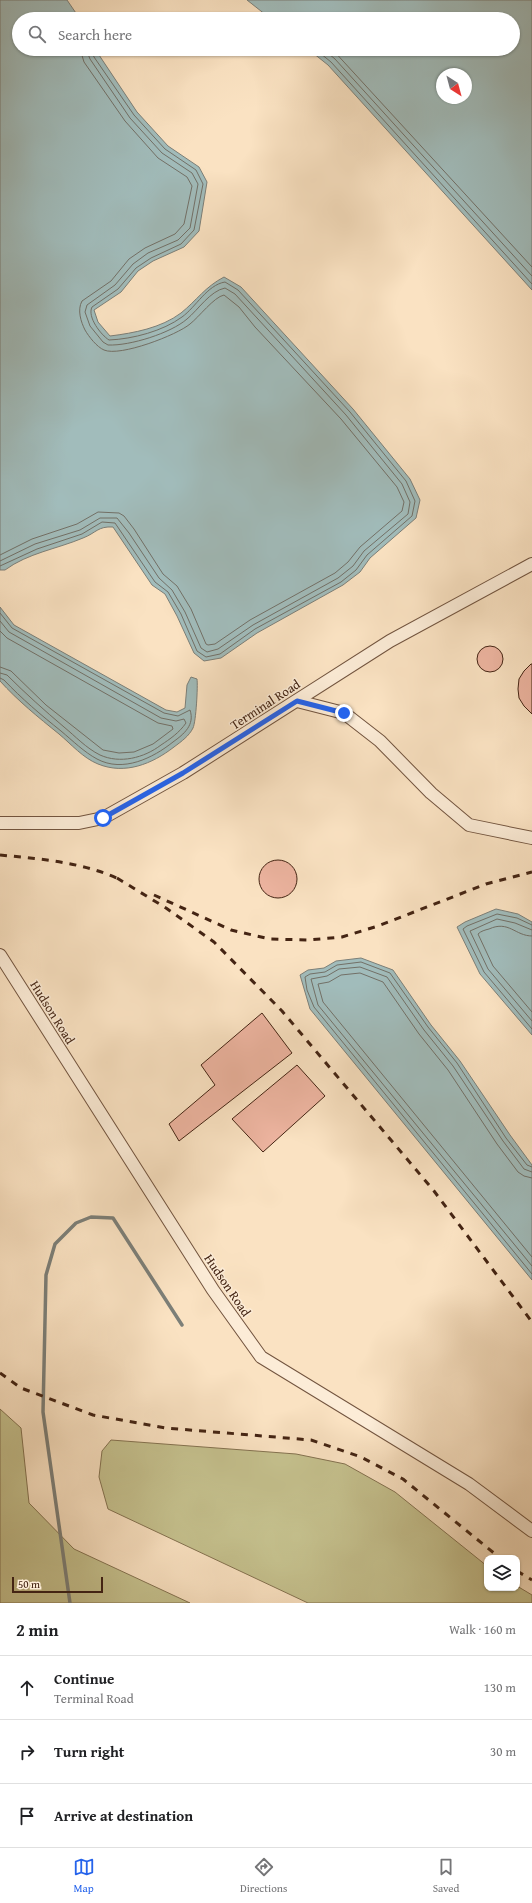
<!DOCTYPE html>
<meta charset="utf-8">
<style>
:root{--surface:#fff;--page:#f2f2f2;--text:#202124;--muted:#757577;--line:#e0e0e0;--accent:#2563eb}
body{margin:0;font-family:"Gentium Book Plus",serif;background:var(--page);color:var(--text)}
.controls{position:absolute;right:12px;bottom:12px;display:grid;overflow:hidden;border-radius:8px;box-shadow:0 1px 3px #0004}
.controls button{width:36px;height:36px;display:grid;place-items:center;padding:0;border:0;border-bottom:1px solid var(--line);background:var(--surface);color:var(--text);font:20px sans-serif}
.compass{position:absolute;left:436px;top:68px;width:36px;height:36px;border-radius:50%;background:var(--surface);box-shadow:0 1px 3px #0004;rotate:144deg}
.scale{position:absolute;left:12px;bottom:10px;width:91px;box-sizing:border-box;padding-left:4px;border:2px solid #442413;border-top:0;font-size:11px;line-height:14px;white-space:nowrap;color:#442413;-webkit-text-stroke:3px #fcecd7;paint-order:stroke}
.stop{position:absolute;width:12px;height:12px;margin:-9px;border:3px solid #2563eb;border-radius:50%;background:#fff}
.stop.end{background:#2563eb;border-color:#fff;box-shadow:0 1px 4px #0008}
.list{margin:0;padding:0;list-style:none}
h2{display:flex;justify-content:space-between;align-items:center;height:52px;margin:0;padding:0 16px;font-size:17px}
h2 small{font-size:13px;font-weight:400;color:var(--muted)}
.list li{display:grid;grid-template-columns:26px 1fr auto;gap:12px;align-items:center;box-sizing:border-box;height:64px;padding:0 16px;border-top:1px solid var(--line)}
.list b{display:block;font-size:15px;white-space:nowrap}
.list p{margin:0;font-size:13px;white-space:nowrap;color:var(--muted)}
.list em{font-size:13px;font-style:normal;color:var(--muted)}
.icon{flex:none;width:22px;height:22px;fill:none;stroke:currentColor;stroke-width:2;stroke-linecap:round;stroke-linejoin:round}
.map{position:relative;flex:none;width:532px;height:1603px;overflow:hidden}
.search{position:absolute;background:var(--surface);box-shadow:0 1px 3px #0004;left:12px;right:12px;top:12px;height:44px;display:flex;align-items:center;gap:10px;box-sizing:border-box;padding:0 14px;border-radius:22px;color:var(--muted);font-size:15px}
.sheet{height:244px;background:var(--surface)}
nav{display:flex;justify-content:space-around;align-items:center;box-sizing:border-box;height:56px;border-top:1px solid var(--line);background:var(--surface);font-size:11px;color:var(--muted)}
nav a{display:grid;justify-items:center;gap:2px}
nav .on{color:var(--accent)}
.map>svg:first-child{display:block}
</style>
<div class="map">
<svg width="532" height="1603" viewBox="0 0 532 1603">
<rect width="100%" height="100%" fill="#fae2c2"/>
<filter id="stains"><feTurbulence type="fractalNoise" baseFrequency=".005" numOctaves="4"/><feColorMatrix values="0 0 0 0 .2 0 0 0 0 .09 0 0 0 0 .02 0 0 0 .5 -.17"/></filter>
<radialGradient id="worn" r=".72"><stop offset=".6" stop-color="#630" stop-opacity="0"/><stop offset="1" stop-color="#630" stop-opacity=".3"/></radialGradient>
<g fill="#c5c18e" stroke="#847250">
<path d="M0,1409l21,19 8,75 45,46 116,54h-190z"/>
<path d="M111,1440l185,14 49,10 50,28 92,74v22h30v-2l15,9v8h-224l-200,-94 -9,-32 3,-26z"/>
</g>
<g fill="#a1bcbb" stroke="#7c7f78" fill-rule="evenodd">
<path d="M0,0h67l13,19h-61v30h76l42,63 31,34 31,21 8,15 -8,49 -15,16 -31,14 -15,10 -17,21 -27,18 4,12 12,14c24,-3 51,-8 71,-23 16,-13 24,-26 43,-36l17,10 112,122 57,70 10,21 -4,18 -46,40 -10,14 -17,13 -86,48 -36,25 -17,3 -10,-8 -17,-37 -12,-22 -13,-9 -39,-58c-15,-1 -17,6 -30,11 -26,11 -55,15 -78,32h-5z"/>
<path d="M247,0h285v290l-204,-225 -20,-16h205v-30h-242zM442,74h24v24h-24z"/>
<path d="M0,607l14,18 152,85 11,2 8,-4 2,-23 4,-8 6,2c1,7 -1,43 -4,49 -4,8 -11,13 -19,19 -22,17 -49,28 -76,17 -15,-6 -27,-20 -39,-30 -21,-17 -41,-33 -59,-53z"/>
<path d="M496,909l22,5 14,8v113l-52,-61 -23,-47 8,-5z"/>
<path d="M361,958l32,12 38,55 29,36 50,74 22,30v115l-222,-271 -10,-34 8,-5 16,-2 12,-7z"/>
</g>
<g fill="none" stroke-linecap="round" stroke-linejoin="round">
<g stroke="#727067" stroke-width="1">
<path d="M315,49l16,13 201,222"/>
<path d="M323,49l12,10 197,217"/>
<path d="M332,49l200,218"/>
<path d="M0,555l32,-16 45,-15 21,-12 21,1 5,3 10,13 29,45 14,12 14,23 15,35 2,1 7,-1 35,-24 85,-47 13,-11 12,-15 42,-36 2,-9 -7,-15 -56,-68 -86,-92 -16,-20 -15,-12c-10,2 -25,22 -34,29 -13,11 -70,33 -86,26 -7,-3 -15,-13 -19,-20 -4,-8 -8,-20 -3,-29l29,-20 18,-22 16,-11 30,-14 9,-10 8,-38 -5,-9 -29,-19 -33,-37 -41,-59 -4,-13"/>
<path d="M0,561l35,-17 45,-14 20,-12h17l12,15 30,45 13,12 13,22 16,36 6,4 11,-3 35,-24 85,-47 15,-12 11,-15 44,-37 2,-12 -8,-18 -56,-69 -111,-121 -10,-6c-15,3 -27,22 -38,31 -16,14 -57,27 -79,26l-5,-3 -13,-16 -5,-14 2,-7 28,-20 18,-21 15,-11 30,-13 12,-12 8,-44 -6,-11 -30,-20 -32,-35 -40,-59 -4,-10"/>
<path d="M0,566l37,-17 45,-15 20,-12 13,1 40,59 13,10 13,22 16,37 9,6 14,-3 35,-25 86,-47 15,-12 11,-15 45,-39 3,-15 -9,-20 -56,-69 -112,-122 -13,-8c-18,3 -29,25 -43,35 -19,14 -49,22 -73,23 -8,-5 -22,-23 -17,-33l26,-18 18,-21 15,-10 30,-14 13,-14 9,-46 -7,-14 -31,-21 -31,-34 -40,-58 -3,-8"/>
<path d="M0,613l12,15 152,85 14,3 12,-6c5,15 -6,24 -17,32 -20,16 -50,31 -76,17 -13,-7 -24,-18 -36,-28 -20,-16 -39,-32 -57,-51l-4,-2"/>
<path d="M0,621l9,11 152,86 15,3 8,-2 2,4c-7,10 -16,16 -25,22 -17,13 -41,19 -61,10 -14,-7 -25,-19 -36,-28 -20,-17 -38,-33 -57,-52l-7,-2"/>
<path d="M0,631l7,7 151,85 14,3 1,3 -20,15 -19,8 -15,1 -16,-3 -57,-45 -35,-34 -11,-4"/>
<path d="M532,925l-15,-7 -20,-4 -30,12 -4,3 21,43 48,57"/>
<path d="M532,930l-17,-7 -18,-4 -27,12 18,38 44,52"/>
<path d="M532,936c-17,0 -23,-16 -43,-7 -4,1 -8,2 -11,5l15,32 39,46"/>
<path d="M532,1167l-5,-2 -21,-27 -49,-75 -29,-36 -38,-54 -29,-11 -24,3 -12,7 -15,2 -5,3 2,13 7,17 218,267"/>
<path d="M532,1172l-8,-3 -21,-28 -50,-75 -29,-36 -37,-53 -27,-10 -21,2 -12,7 -16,3 7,26 214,261"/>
<path d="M532,1178l-8,-2 -6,-4 -21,-28 -49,-74 -29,-36 -36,-52 -23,-9 -19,2 -12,7 -11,2 5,18 209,255"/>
</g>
<path stroke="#7c7f78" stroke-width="3.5" d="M70,1603l-27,-191 3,-137 9,-31 21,-21 15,-6 22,1 69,107"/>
</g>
<g fill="#edb4a0" stroke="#442413">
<circle cx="490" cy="659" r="13"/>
<path d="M531,664h1v50l-8,-8 -5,-8 -1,-9 1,-10 5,-8z"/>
<circle cx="278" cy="879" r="19"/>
<path d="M262,1013l30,40 -113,88 -10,-17 46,-39 -14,-20z"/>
<path d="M297,1065l28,31 -62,56 -31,-33z"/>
</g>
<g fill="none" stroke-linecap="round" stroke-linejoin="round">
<defs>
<g id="minor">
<path d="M297,701l47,12 36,28 51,52 38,32 63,13"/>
<path d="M0,823h79l24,-5 80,-45 207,-132 142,-77"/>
<path d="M0,955l213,335 48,67 208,127 63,47"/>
</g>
</defs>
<use href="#minor" stroke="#72543f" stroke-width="14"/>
<use href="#minor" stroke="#fcecd7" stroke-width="12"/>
<g stroke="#442413" stroke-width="3" stroke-dasharray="7 7" stroke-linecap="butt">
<path d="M0,855c41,4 83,7 121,25"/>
<path d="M117,878l49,30 48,34 68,69 152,180 98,131"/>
<path d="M154,895l77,35 39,9 38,1 34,-3 36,-11 108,-42 46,-12"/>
<path d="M0,1373l21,15 72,27 73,13 145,12 50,17 42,22 97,79"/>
<path d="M517,1571l15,9"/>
</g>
</g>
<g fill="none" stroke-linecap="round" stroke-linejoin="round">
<path stroke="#2563eb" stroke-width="5" d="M103,818l80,-45 114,-72 47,12"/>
</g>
<g text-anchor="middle" stroke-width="3" stroke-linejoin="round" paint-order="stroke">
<g font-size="13" fill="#442413" stroke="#fcecd7">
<text transform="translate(265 704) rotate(-33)" y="5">Terminal Road</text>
<text transform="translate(53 1012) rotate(58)" y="5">Hudson Road</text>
<text transform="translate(228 1285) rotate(56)" y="5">Hudson Road</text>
</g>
</g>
<rect width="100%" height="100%" filter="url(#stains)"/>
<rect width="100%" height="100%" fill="url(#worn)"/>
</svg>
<div class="controls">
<button><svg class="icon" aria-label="layers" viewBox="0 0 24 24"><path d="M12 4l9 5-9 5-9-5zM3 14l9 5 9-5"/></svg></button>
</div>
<svg class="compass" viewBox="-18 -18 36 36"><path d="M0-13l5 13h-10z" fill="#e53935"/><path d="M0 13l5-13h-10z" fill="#757577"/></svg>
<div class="scale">50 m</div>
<div class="stop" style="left:103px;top:818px"></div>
<div class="stop end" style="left:344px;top:713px"></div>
<div class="search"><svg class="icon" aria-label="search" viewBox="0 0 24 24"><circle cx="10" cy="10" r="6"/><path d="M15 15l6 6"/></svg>Search here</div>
</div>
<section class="sheet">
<h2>2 min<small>Walk · 160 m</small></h2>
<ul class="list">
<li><svg class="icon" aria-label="ahead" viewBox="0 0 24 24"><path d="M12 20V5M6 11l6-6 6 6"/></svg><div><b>Continue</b><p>Terminal Road</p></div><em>130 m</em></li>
<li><svg class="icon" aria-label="right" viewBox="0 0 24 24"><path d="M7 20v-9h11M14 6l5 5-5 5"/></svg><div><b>Turn right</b></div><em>30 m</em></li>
<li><svg class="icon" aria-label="arrive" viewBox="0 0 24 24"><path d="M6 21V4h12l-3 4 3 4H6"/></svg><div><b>Arrive at destination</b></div></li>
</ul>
</section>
<nav>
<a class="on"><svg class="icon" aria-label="map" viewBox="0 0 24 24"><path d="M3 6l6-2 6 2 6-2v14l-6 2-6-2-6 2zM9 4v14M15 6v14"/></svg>Map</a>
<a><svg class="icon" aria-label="directions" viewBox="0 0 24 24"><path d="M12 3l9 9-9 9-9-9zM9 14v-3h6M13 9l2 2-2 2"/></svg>Directions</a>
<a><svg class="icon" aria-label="saved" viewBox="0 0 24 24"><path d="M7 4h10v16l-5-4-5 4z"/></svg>Saved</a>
</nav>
